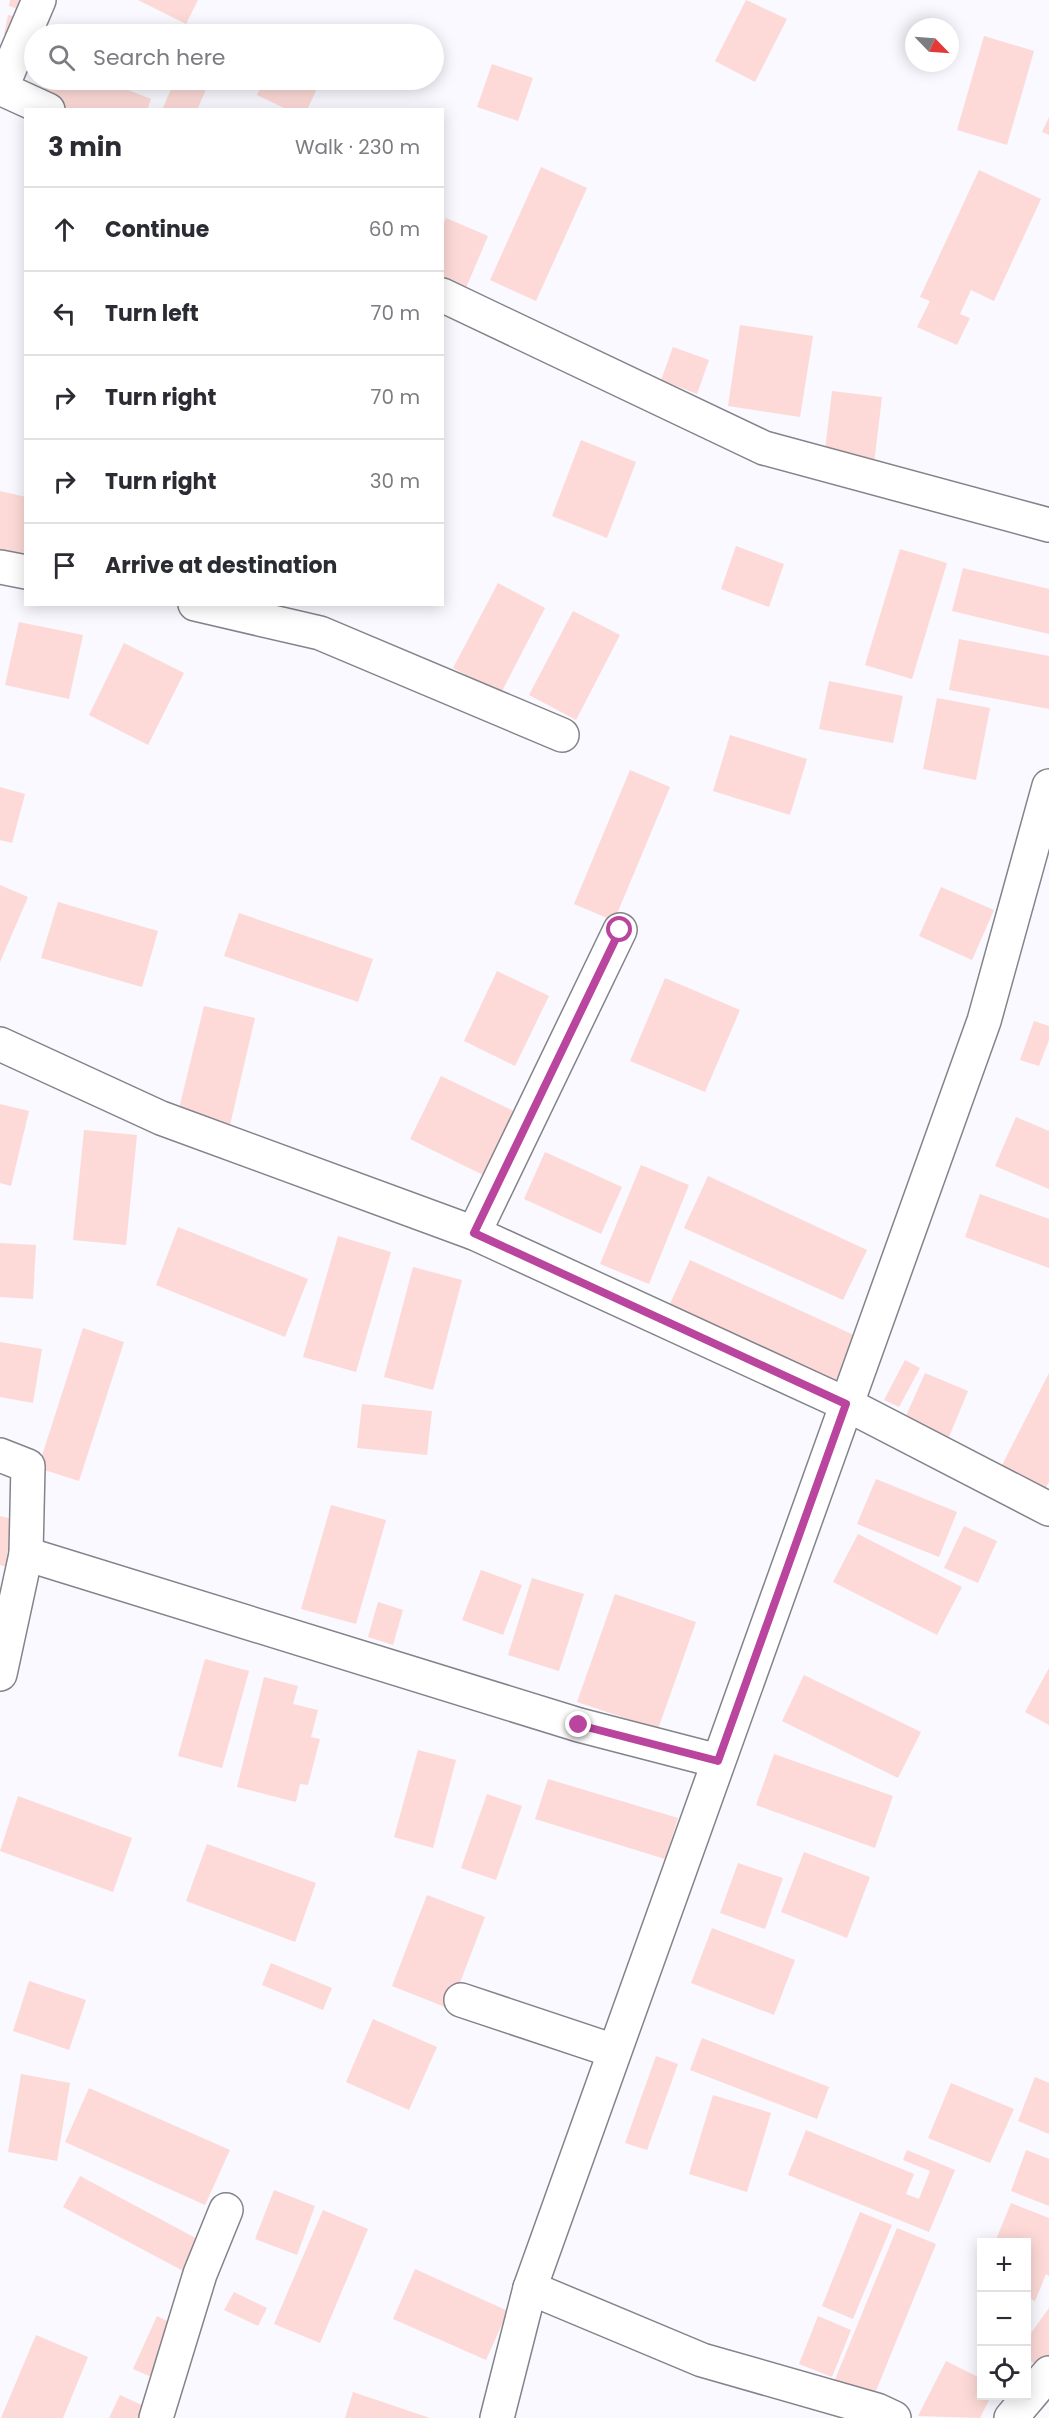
<!DOCTYPE html>
<meta charset="utf-8">
<style>
:root{--surface:#fff;--page:#f7f7f7;--text:#2b2b33;--muted:#7c7c81;--line:#e1e1e2}
body{margin:0;font-family:Poppins,sans-serif;background:var(--page);color:var(--text)}
.controls{position:absolute;right:18px;bottom:18px;display:grid;overflow:hidden;border-radius:0px;box-shadow:0 3px 15px #0003}
.controls button{width:54px;height:54px;display:grid;place-items:center;padding:0;border:0;border-bottom:2px solid var(--line);background:var(--surface);color:var(--text);font:30px sans-serif}
.compass{position:absolute;left:905px;top:18px;width:54px;height:54px;border-radius:50%;background:var(--surface);box-shadow:0 3px 15px #0003;rotate:115deg}
.stop{position:absolute;width:18px;height:18px;margin:-14px;border:4px solid #b9459e;border-radius:50%;background:#fff}
.stop.end{background:#b9459e;border-color:#fff;box-shadow:0 2px 6px #0008}
.list{margin:0;padding:0;list-style:none}
h2{display:flex;justify-content:space-between;align-items:center;height:78px;margin:0;padding:0 24px;font-size:26px}
h2 small{font-size:20px;font-weight:400;color:var(--muted)}
.list li{display:grid;grid-template-columns:39px 1fr auto;gap:18px;align-items:center;box-sizing:border-box;height:84px;padding:0 24px;border-top:2px solid var(--line)}
.list b{display:block;font-size:22px;white-space:nowrap}
.list em{font-size:20px;font-style:normal;color:var(--muted)}
.icon{flex:none;width:33px;height:33px;fill:none;stroke:currentColor;stroke-width:2;stroke-linecap:round;stroke-linejoin:round}
.map{position:relative;flex:none;width:1049px;height:2418px;overflow:hidden}
.search{position:absolute;background:var(--surface);box-shadow:0 3px 15px #0003;left:24px;top:24px;width:420px;height:66px;display:flex;align-items:center;gap:15px;box-sizing:border-box;padding:0 21px;border-radius:33px;color:var(--muted);font-size:22px}
.panel{position:absolute;background:var(--surface);box-shadow:0 3px 15px #0003;left:24px;top:108px;width:420px;height:498px;border-radius:0px}
.map>svg:first-child{display:block}
</style>
<div class="map">
<svg width="1049" height="2418" viewBox="0 0 1049 2418">
<rect width="100%" height="100%" fill="#f9f9ff"/>
<g fill="#fddad7">
<path d="M10,0h28l-5,14 -24,-8z"/>
<path d="M138,0h60l-12,24z"/>
<path d="M746,0l41,19 -32,63 -40,-21z"/>
<path d="M8,15l22,4 -5,20 -21,-5z"/>
<path d="M984,36l50,15 -27,94 -50,-15z"/>
<path d="M492,64l41,14 -15,43 -41,-14z"/>
<path d="M48,80h55l48,19 -4,11h-112z"/>
<path d="M175,80h35l-13,30h-35z"/>
<path d="M264,80h57l-14,30h-19l-31,-15z"/>
<path d="M1049,117v18l-7,-3z"/>
<path d="M541,167l46,21 -51,113 -46,-21z"/>
<path d="M979,170l62,29 -47,102 -23,-11 -11,24 10,4 -13,27 -40,-18 13,-26 -10,-4z"/>
<path d="M446,218l42,18 -31,73 -15,-6v-76z"/>
<path d="M740,325l73,11 -13,81 -72,-11z"/>
<path d="M673,347l36,13 -12,34 -36,-14z"/>
<path d="M832,391l50,6 -8,67 -50,-6z"/>
<path d="M581,440l55,22 -29,76 -55,-22z"/>
<path d="M0,491l26,6v63l-26,-6z"/>
<path d="M736,546l48,18 -15,43 -48,-18z"/>
<path d="M900,549l47,14 -35,116 -47,-14z"/>
<path d="M963,568l86,21v45l-97,-23z"/>
<path d="M498,583l47,25 -44,85 -48,-25z"/>
<path d="M573,611l47,24 -44,85 -47,-25z"/>
<path d="M19,622l64,13 -14,64 -64,-14z"/>
<path d="M959,639l90,17v53l-100,-19z"/>
<path d="M124,643l60,30 -36,72 -59,-30z"/>
<path d="M829,681l74,15 -10,47 -74,-14z"/>
<path d="M937,698l53,10 -14,72 -53,-11z"/>
<path d="M730,735l77,24 -17,56 -77,-24z"/>
<path d="M630,770l40,17 -56,134 -40,-17z"/>
<path d="M0,787l25,7 -13,49 -12,-3z"/>
<path d="M0,885l28,12 -28,65z"/>
<path d="M941,887l53,23 -22,50 -53,-24z"/>
<path d="M58,902l100,29 -16,56 -101,-29z"/>
<path d="M239,913l134,46 -15,43 -134,-46z"/>
<path d="M497,971l52,25 -34,70 -51,-25z"/>
<path d="M665,978l75,32 -35,82 -75,-31z"/>
<path d="M204,1006l51,12 -25,107 -52,-12z"/>
<path d="M1034,1021l15,5v14l-10,26 -19,-6z"/>
<path d="M441,1076l81,39 -31,64 -81,-40z"/>
<path d="M0,1104l29,7 -18,75 -11,-3z"/>
<path d="M1016,1117l33,14v58l-54,-23z"/>
<path d="M84,1130l53,5 -11,110 -53,-5z"/>
<path d="M545,1152l77,35 -21,47 -77,-35z"/>
<path d="M641,1165l48,20 -40,99 -49,-20z"/>
<path d="M708,1176l159,74 -24,50 -159,-72z"/>
<path d="M980,1194l69,25v49l-84,-31z"/>
<path d="M178,1227l130,52 -23,58 -129,-52z"/>
<path d="M338,1236l53,16 -35,120 -53,-15z"/>
<path d="M0,1243l36,2 -3,54 -33,-2z"/>
<path d="M690,1260l166,76 -22,48 -166,-76z"/>
<path d="M413,1267l49,13 -29,110 -49,-13z"/>
<path d="M83,1328l41,14 -45,139 -41,-13z"/>
<path d="M0,1342l42,7 -9,54 -33,-6z"/>
<path d="M905,1360l15,8 -21,39 -15,-7z"/>
<path d="M925,1373l43,18 -19,46 -44,-19z"/>
<path d="M1049,1373v109l-6,11 -44,-22z"/>
<path d="M362,1404l70,7 -5,44 -70,-7z"/>
<path d="M876,1479l81,33 -18,45 -82,-33z"/>
<path d="M331,1505l55,15 -30,104 -55,-15z"/>
<path d="M0,1516l25,6 -12,47 -13,-4z"/>
<path d="M964,1526l33,15 -19,42 -34,-15z"/>
<path d="M858,1534l104,53 -25,48 -104,-53z"/>
<path d="M481,1570l41,15 -19,50 -41,-15z"/>
<path d="M532,1578l52,16 -25,77 -51,-16z"/>
<path d="M615,1594l81,28 -38,107 -81,-27z"/>
<path d="M378,1602l25,8 -10,35 -25,-8z"/>
<path d="M205,1659l44,12 -27,97 -44,-12z"/>
<path d="M1049,1668v57l-24,-13z"/>
<path d="M804,1675l117,57 -23,46 -116,-57z"/>
<path d="M264,1677l34,9 -5,18 25,6 -7,27 9,2 -12,46 -8,-1 -4,18 -59,-15z"/>
<path d="M418,1750l38,10 -23,88 -39,-11z"/>
<path d="M774,1754l119,42 -18,52 -119,-43z"/>
<path d="M548,1779l130,39 -13,41 -130,-40z"/>
<path d="M487,1794l35,12 -26,74 -35,-12z"/>
<path d="M18,1796l114,42 -19,54 -113,-41z"/>
<path d="M207,1844l109,39 -21,59 -109,-41z"/>
<path d="M804,1852l66,25 -23,61 -66,-26z"/>
<path d="M738,1863l45,15 -18,51 -45,-16z"/>
<path d="M427,1895l58,22 -35,92 -58,-23z"/>
<path d="M712,1928l83,32 -21,55 -83,-32z"/>
<path d="M271,1963l61,25 -9,22 -61,-25z"/>
<path d="M29,1981l57,19 -17,50 -56,-19z"/>
<path d="M373,2019l64,28 -28,63 -63,-28z"/>
<path d="M702,2038l127,49 -12,32 -127,-49z"/>
<path d="M656,2056l22,8 -31,86 -22,-7z"/>
<path d="M21,2074l49,9 -13,78 -49,-9z"/>
<path d="M1035,2077l14,6v51l-31,-13z"/>
<path d="M951,2083l63,26 -24,54 -62,-25z"/>
<path d="M89,2088l141,62 -25,55 -140,-63z"/>
<path d="M713,2095l58,18 -24,79 -58,-18z"/>
<path d="M806,2130l108,44 -8,20 13,5 11,-28 -27,-11 4,-10 48,20 -26,62 -141,-57z"/>
<path d="M1026,2150l23,9v47l-38,-15z"/>
<path d="M80,2176l123,66 -16,31 -124,-66z"/>
<path d="M274,2190l41,16 -18,49 -42,-16z"/>
<path d="M1011,2203l38,15v58l-3,-2 -11,27 -9,-4v-55h-31z"/>
<path d="M323,2210l45,19 -48,114 -46,-19z"/>
<path d="M860,2212l32,13 -39,94 -31,-13z"/>
<path d="M897,2228l39,16 -63,154 -39,-16z"/>
<path d="M415,2269l93,42 -22,49 -93,-41z"/>
<path d="M234,2292l33,16 -9,18 -34,-16z"/>
<path d="M1049,2308v60l-1,1 -22,-10v-19z"/>
<path d="M157,2316l23,11 -24,52 -23,-10z"/>
<path d="M818,2316l33,14 -19,47 -33,-13z"/>
<path d="M36,2335l52,22 -25,61h-62z"/>
<path d="M946,2361l36,18v17h9l-11,22 -62,-2z"/>
<path d="M353,2392l77,26h-85z"/>
<path d="M120,2395l35,16 -3,7h-43z"/>
</g>
<g fill="none" stroke-linecap="round" stroke-linejoin="round">
<defs>
<g id="street">
<path d="M0,88l48,22"/>
<path d="M1,89l38,-89"/>
<path d="M442,295l322,153 285,77"/>
<path d="M0,567l26,5"/>
<path d="M195,604l125,29 242,102"/>
<path d="M0,1044l161,74 313,115 372,171 203,105"/>
<path d="M474,1233l146,-303"/>
<path d="M0,1455l28,11 -2,88 -26,120"/>
<path d="M26,1554l553,171 139,36"/>
<path d="M461,2000l153,51"/>
<path d="M530,2288l172,72 175,50 17,8"/>
<path d="M156,2418l44,-144 26,-64"/>
<path d="M497,2418l33,-130 454,-1267 65,-235"/>
<path d="M1011,2418l38,-45"/>
</g>
</defs>
<use href="#street" stroke="#83838b" stroke-width="36"/>
<use href="#street" stroke="#fff" stroke-width="33"/>
</g>
<g fill="none" stroke-linecap="round" stroke-linejoin="round">
<path stroke="#b9459e" stroke-width="8" d="M579,1725l139,36 128,-357 -372,-171 146,-303"/>
</g>
</svg>
<div class="controls">
<button>+</button>
<button>−</button>
<button><svg class="icon" aria-label="locate" viewBox="0 0 24 24"><circle cx="12" cy="12" r="6"/><path d="M12 2v4M12 18v4M2 12h4M18 12h4"/></svg></button>
</div>
<svg class="compass" viewBox="-18 -18 36 36"><path d="M0-13l5 13h-10z" fill="#e53935"/><path d="M0 13l5-13h-10z" fill="#7c7c81"/></svg>
<div class="stop" style="left:620px;top:930px"></div>
<div class="stop end" style="left:579px;top:1725px"></div>
<div class="search"><svg class="icon" aria-label="search" viewBox="0 0 24 24"><circle cx="10" cy="10" r="6"/><path d="M15 15l6 6"/></svg>Search here</div>
<section class="panel">
<h2>3 min<small>Walk · 230 m</small></h2>
<ul class="list">
<li><svg class="icon" aria-label="ahead" viewBox="0 0 24 24"><path d="M12 20V5M6 11l6-6 6 6"/></svg><div><b>Continue</b></div><em>60 m</em></li>
<li><svg class="icon" aria-label="left" viewBox="0 0 24 24"><path d="M17 20v-9H6M10 6l-5 5 5 5"/></svg><div><b>Turn left</b></div><em>70 m</em></li>
<li><svg class="icon" aria-label="right" viewBox="0 0 24 24"><path d="M7 20v-9h11M14 6l5 5-5 5"/></svg><div><b>Turn right</b></div><em>70 m</em></li>
<li><svg class="icon" aria-label="right" viewBox="0 0 24 24"><path d="M7 20v-9h11M14 6l5 5-5 5"/></svg><div><b>Turn right</b></div><em>30 m</em></li>
<li><svg class="icon" aria-label="arrive" viewBox="0 0 24 24"><path d="M6 21V4h12l-3 4 3 4H6"/></svg><div><b>Arrive at destination</b></div></li>
</ul>
</section>
</div>
